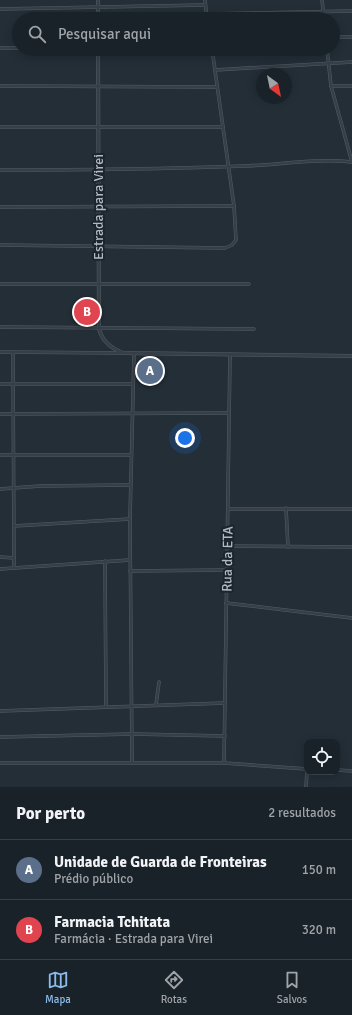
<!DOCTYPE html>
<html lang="pt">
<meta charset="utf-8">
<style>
:root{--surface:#1a2229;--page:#272f35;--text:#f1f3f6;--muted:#9fa4a8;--line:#383f46;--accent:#8cbcee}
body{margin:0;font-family:Signika,sans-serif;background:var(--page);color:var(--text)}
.controls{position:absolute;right:12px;bottom:12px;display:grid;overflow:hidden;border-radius:8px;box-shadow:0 2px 10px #0003}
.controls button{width:36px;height:36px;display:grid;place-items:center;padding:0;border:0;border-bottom:1px solid var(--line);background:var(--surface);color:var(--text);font:20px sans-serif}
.compass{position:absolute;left:256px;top:68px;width:36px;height:36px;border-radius:50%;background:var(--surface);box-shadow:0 2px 10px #0003;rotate:147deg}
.you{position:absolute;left:185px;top:438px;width:14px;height:14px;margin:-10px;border:3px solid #fff;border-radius:50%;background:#1a73e8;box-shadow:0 0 0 6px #1a73e833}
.badge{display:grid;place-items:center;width:26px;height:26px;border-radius:50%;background:var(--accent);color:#fff;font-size:13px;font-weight:700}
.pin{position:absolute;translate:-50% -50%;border:2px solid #fff;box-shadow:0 1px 4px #0006}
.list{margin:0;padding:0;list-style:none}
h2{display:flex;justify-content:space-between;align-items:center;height:52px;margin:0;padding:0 16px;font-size:17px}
h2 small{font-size:13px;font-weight:400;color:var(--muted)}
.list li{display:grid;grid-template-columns:26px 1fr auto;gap:12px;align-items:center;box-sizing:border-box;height:60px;padding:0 16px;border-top:1px solid var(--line)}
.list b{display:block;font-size:15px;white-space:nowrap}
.list p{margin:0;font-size:13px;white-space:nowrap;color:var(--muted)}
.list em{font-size:13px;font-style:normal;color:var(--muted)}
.icon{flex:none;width:22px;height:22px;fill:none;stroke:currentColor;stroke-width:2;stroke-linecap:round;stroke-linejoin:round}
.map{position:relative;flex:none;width:352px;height:787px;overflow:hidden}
.search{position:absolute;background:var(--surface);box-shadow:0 2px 10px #0003;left:12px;right:12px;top:12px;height:44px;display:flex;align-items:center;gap:10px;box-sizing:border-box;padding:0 14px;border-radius:22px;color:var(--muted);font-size:15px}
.sheet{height:172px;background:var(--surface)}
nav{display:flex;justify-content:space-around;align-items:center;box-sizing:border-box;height:56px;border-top:1px solid var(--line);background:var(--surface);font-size:11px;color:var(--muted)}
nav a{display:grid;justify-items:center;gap:2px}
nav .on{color:var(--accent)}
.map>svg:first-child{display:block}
</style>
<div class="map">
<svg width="352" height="787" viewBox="0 0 352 787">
<rect width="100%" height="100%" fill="#232e37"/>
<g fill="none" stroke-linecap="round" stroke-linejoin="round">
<defs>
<g id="minor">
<path d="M205,0l2,19"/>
<path d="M322,0l2,19"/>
<path d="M0,9l205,-4"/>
<path d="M207,14l145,-3"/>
<path d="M333,37h19"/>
<path d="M0,48h19"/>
<path d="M215,70l137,-8"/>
<path d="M0,86l217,1"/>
<path d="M331,86h21"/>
<path d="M0,127h223"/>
<path d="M0,170c81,0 162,-1 243,-4 36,-1 73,-8 109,-4l-21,-76 -4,-37"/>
<path d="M0,207l234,-1"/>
<path d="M0,245l225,3 7,-3 4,-5 -2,-34 -22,-157"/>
<path d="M0,284h249"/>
<path d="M0,327l254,2"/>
<path d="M0,352l122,1"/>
<path d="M13,352l1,215"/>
<path d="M0,384h133"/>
<path d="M0,414l229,-1"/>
<path d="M0,455h131"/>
<path d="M0,489l40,-3 90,-1"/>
<path d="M286,508l2,39"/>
<path d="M228,509h124"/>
<path d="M14,526l116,-7"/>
<path d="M227,546l125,1"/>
<path d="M0,557l14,1"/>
<path d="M105,561l1,146"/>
<path d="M0,569l130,-9"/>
<path d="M130,571l97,-1"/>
<path d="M226,603l126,15"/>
<path d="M156,705l3,-23"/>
<path d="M0,711l225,-8"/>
<path d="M0,737l133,-3 92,2"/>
<path d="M132,762l-2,-243 4,-166"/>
<path d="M0,763h224l83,6"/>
<path d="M224,763l6,-409"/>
<path d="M337,770l15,1"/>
<path d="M306,787l1,-16"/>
</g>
<g id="tertiary">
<path d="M98,0v19"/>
<path d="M98,49l1,279c2,12 12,20 24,25l229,3"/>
</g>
</defs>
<use href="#minor" stroke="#545d65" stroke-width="3.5"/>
<use href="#tertiary" stroke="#545d65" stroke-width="4"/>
<use href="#minor" stroke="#363f48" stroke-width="2.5"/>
<use href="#tertiary" stroke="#363f48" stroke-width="3"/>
</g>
<g text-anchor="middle" stroke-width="4" stroke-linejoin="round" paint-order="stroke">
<g font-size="14" fill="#b1bac4" stroke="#1c242c">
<text transform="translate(98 207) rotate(-90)" y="5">Estrada para Virei</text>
<text transform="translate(227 559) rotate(-89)" y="5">Rua da ETA</text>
</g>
</g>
</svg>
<div class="controls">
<button><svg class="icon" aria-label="locate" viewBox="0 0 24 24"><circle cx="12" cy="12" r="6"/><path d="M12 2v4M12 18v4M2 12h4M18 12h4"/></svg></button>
</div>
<svg class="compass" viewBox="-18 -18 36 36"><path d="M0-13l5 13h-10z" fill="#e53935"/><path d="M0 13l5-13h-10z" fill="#9fa4a8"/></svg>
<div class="you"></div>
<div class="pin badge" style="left:150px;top:371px;background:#5c6f8a">A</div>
<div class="pin badge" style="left:87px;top:312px;background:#e0444e">B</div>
<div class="search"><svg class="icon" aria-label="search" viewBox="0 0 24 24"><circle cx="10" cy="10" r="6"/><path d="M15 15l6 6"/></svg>Pesquisar aqui</div>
</div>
<section class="sheet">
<h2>Por perto<small>2 resultados</small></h2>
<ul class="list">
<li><span class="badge" style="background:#5c6f8a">A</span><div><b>Unidade de Guarda de Fronteiras</b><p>Prédio público</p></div><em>150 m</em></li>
<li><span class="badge" style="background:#e0444e">B</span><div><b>Farmacia Tchitata</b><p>Farmácia · Estrada para Virei</p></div><em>320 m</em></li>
</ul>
</section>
<nav>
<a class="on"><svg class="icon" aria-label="map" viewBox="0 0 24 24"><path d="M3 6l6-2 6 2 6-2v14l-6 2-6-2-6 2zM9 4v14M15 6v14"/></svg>Mapa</a>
<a><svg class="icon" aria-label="directions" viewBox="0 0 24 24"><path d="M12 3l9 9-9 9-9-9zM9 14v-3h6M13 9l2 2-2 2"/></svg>Rotas</a>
<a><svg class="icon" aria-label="saved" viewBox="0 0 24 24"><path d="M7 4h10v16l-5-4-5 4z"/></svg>Salvos</a>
</nav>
